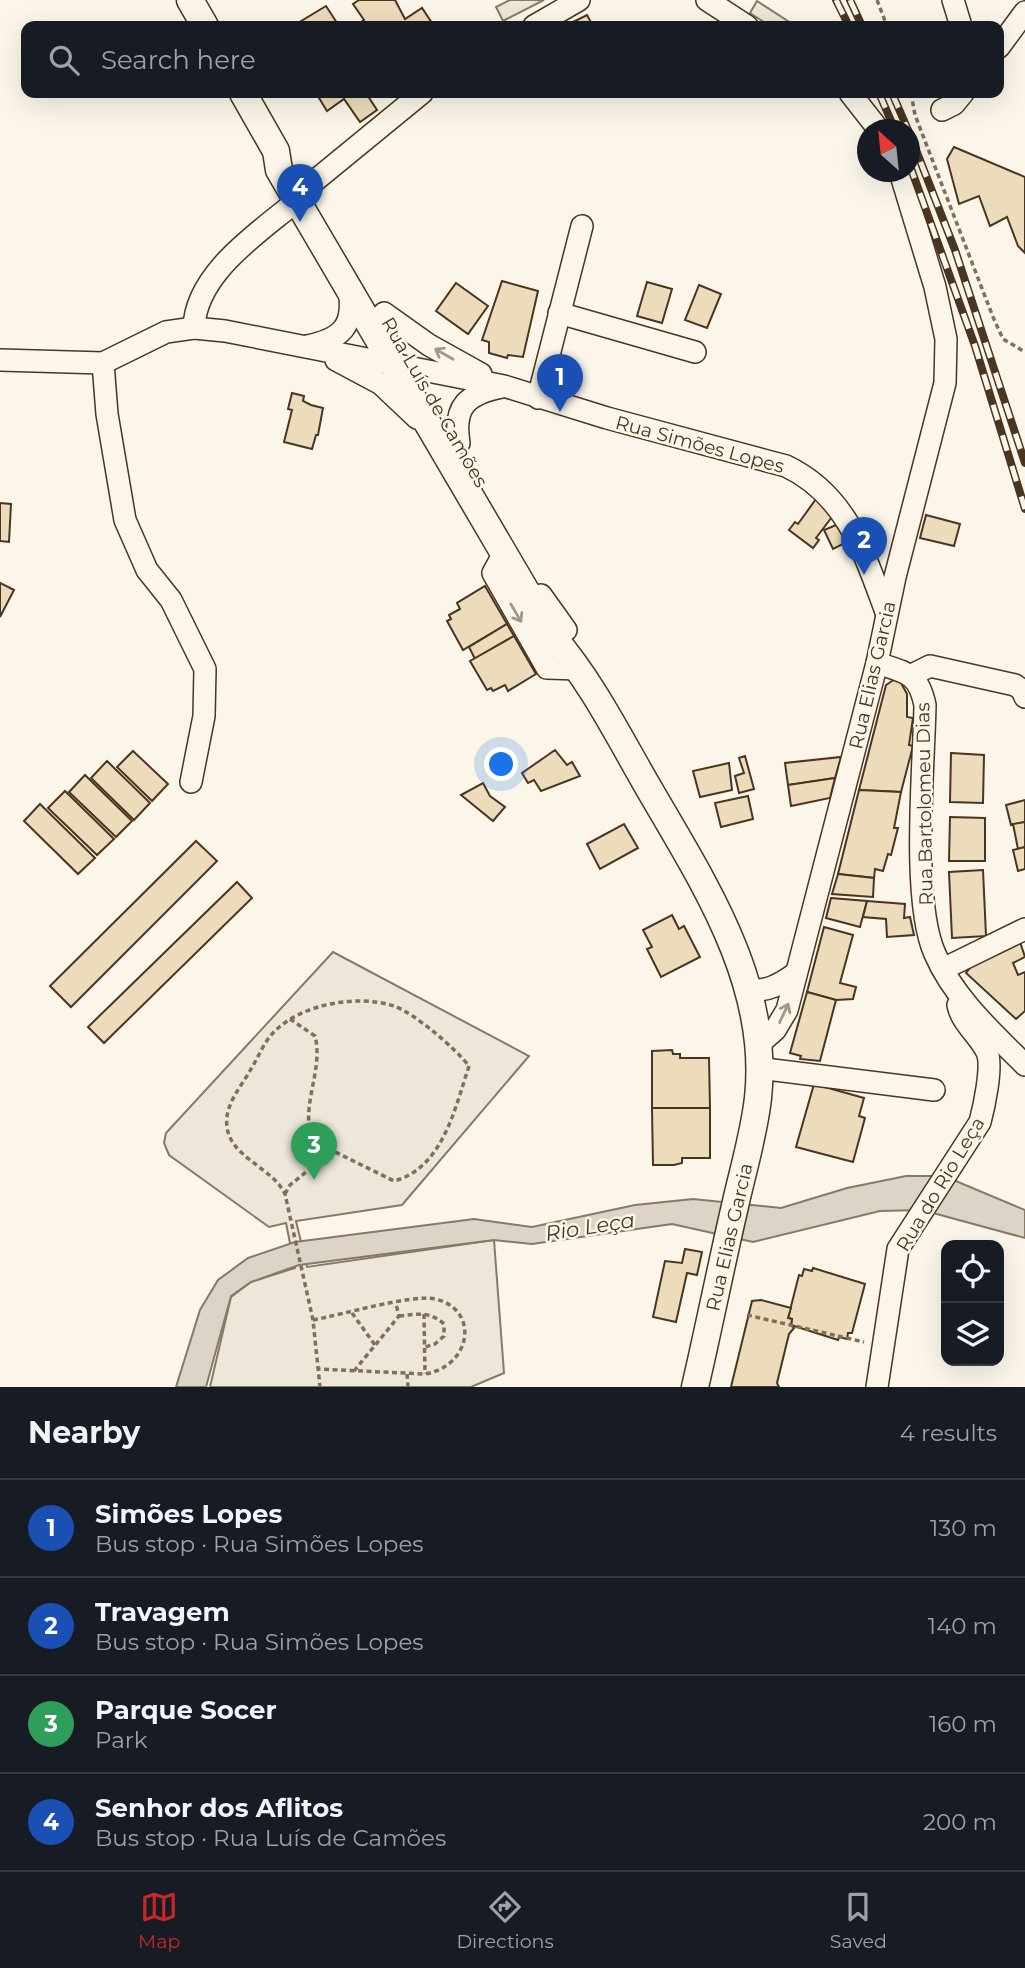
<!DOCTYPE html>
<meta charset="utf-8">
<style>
:root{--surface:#171b24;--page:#20242c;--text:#f1f3f6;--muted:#9ea1a6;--line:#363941;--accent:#c62828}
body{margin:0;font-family:Montserrat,sans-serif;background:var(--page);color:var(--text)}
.controls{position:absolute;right:21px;bottom:21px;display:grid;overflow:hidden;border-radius:14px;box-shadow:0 7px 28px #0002}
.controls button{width:63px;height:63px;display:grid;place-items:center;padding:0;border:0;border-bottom:2px solid var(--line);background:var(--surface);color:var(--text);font:35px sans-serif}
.compass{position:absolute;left:857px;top:119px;width:63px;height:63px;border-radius:50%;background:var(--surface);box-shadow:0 7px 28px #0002;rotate:333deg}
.you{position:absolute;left:502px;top:765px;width:24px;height:24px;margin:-18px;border:5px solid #fff;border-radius:50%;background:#1a73e8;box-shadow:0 0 0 10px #1a73e833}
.badge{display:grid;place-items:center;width:46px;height:46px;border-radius:50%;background:var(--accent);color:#fff;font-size:23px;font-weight:700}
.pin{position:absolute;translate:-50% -58px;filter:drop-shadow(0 2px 4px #0008)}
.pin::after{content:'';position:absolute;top:37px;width:24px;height:21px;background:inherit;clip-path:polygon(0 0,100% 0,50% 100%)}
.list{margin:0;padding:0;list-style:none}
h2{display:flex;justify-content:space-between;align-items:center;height:91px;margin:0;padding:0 28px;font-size:30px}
h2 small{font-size:23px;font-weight:400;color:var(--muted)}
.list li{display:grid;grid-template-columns:46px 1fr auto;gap:21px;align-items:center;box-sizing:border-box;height:98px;padding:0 28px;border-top:2px solid var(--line)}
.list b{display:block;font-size:26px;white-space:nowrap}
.list p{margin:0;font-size:23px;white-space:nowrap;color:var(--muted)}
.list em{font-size:23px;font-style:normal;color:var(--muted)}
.icon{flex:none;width:38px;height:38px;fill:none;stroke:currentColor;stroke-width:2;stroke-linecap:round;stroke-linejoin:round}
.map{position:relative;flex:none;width:1025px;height:1387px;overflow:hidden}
.search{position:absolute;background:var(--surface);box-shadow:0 7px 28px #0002;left:21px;right:21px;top:21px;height:77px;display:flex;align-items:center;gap:18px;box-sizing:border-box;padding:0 24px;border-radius:14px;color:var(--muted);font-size:26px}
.sheet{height:483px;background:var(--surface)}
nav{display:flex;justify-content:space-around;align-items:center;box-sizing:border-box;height:98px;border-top:2px solid var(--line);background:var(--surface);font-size:19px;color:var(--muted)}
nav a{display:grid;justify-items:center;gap:4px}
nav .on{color:var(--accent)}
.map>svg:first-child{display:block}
</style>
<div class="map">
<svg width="1025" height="1387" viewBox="0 0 1025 1387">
<rect width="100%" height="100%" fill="#fbf6e9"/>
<path fill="#ede6d9" stroke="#887966" stroke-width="2" d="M333,952l196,104 -127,149 -106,16 11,46 187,-27 10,133 -33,14h-261l21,-90 20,-15 44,-14 -9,-45 -17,4 -100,-72 -5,-12 2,-10z"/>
<g fill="#ede7d9" stroke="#887966" stroke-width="2">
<path d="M510,0h34l-41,21 -7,-14z"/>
<path d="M757,1l37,24v1h-24l-20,-13z"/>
</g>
<path fill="#dcd4c6" stroke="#887966" stroke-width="2" d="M906,1176h38l81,34v28l-103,-28 -42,1 -127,31 -81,-18 -140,20 -38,-4 -195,25 -48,17 -20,14 -25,91h-30l24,-77 18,-30 30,-22 47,-16 179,-23 58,8 103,-22 58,-6 88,9 66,-20z"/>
<g fill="#ecdcbc" stroke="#4a3520" stroke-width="2">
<path d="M359,0h36l10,19 17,-11 12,18h-70l-3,-4 3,-2 -11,-16z"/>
<path d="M326,6l13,20h-46z"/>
<path d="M587,15l6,11h-28z"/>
<path d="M316,93h50l11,17 -17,12 -16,-23 -17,12z"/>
<path d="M954,147l71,30v76l-7,-7 -11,-29 -17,9 -11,-30 -20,8 -12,-45z"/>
<path d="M502,281l36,10 -15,66 -15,-2 -1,3 -18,-5v-11l-7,-2z"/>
<path d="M647,282l25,7 -10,34 -25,-7z"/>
<path d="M456,283l32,23 -20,28 -32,-23z"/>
<path d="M699,285l22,9 -14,34 -22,-8z"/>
<path d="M292,393l12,3 -1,5 8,4 12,3 -5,27h-2l-4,14 -28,-7 8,-32 -4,-1z"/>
<path d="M816,499l19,14 -19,25 3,2 -6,8 -24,-18 6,-8 3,2z"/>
<path d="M0,503l11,1 -2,38 -9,-1z"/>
<path d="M926,515l34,9 -6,22 -34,-8z"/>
<path d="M841,523l8,18 -16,8 -9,-19z"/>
<path d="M0,583l14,7 -14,27z"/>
<path d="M485,586l22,38 -44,26 -16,-29 4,-2 -2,-4 11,-6 -3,-6z"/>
<path d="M507,624l7,12 -39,23 -6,-12z"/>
<path d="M514,636l22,38 -28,17 -3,-6 -12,6 -2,-3 -4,2 -17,-29z"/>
<path d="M895,679l5,2 7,13v23l6,1 -4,27 4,1 -12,46 -42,-2 27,-105z"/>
<path d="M555,750l12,15 5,-3 8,14 -39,15 -7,-11 -6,3 -6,-10z"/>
<path d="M133,751l35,33 -16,17 -35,-34z"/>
<path d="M951,753l33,2 -1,48 -33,-1z"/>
<path d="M745,756l9,33 -15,4 -4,-17 9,-3 -5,-15z"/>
<path d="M841,757l-6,21 -47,7 -3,-22z"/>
<path d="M107,761l43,42 -16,17 -43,-42z"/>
<path d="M729,763l3,27 -32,7 -7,-26z"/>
<path d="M85,775l47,46 -16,16 -47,-45z"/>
<path d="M835,778l-5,20 -39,8 -3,-21z"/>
<path d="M483,783l7,13 15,11 -12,14 -32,-26z"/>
<path d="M859,790l42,2 -7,36h4l-7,27 -3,-1 -5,17 -8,-2 -1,9 -36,-4z"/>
<path d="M65,791l49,48 -17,16 -49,-47z"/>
<path d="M748,796l5,23 -32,8 -6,-24z"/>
<path d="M1025,800v22l-14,3 -5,-20z"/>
<path d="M40,804l55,54 -17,16 -54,-53z"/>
<path d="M950,817l35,1v43h-36z"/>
<path d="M1025,822v25l-7,2 -5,-25z"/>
<path d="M624,824l14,24 -38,21 -13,-25z"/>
<path d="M196,841l21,20 -146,146 -21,-21z"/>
<path d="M1025,847v22l-7,2 -5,-21z"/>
<path d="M983,870l3,66 -34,2 -3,-66z"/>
<path d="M838,874l36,4 -1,19 -41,-3z"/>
<path d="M237,882l15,16 -148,145 -16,-16z"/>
<path d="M831,898l36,3 -7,26 -34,-9z"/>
<path d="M867,901l38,3 -1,14 6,-1 4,18 -27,2 -1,-18 -23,-2z"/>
<path d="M672,915l7,14 5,-3 16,31 -39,20 -14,-28 5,-2 -9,-17z"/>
<path d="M824,927l29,8 -13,48 16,4 -3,12 -17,1 -29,-8z"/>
<path d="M1020,942l5,15 -12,6 5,12 7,-3v39l-9,8 -50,-46 12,-15z"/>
<path d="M807,992l29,8 -16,61 -20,-2 1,-3 -11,-3z"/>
<path d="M672,1050l1,4h7v4h29l1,50h-58v-57z"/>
<path d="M814,1084l50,14 -5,18 6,2 -12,44 -57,-15z"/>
<path d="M652,1108h58v50h-28v5l-8,2h-21z"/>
<path d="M685,1249l17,3 -5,23 -10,-2 -11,49 -23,-5 12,-56 17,2z"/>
<path d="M813,1268l52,16 -13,49h-4l-1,6 -8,-2 -1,3 -47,-15 1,-6 -4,-1 11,-43 3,1 2,-7 8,2z"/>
<path d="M761,1300l30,8 -3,10 4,1 -1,6 3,3 -5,6 -12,49 2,4h-48l21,-86z"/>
</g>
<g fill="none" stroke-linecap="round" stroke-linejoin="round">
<defs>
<g id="minor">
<path d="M707,0l40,26"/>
<path d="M953,0l8,26"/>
<path d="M534,26l45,-26"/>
<path d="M999,47l26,-35"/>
<path d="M850,93l29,37"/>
<path d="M942,110l12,-6 9,-11"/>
<path d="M295,197l127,-104"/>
<path d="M384,313l45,32 52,29"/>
<path d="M559,313l136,39"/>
<path d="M194,328c1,-51 58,-91 94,-120"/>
<path d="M307,346c35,-7 48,-20 42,-56"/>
<path d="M0,360l103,3 63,-31 28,-4 31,3 279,55 103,32 179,48c61,29 78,87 100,146"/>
<path d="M336,360l45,24 36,34"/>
<path d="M103,363l4,51 18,106 22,50 24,30 34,69 -1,47 -13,66"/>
<path d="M538,398l44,-172"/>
<path d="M459,443c-6,-37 8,-49 43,-56"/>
<path d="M504,553l-11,20 54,95 32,1"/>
<path d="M541,595l25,35"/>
<path d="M877,663c29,10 41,9 48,42 -1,61 -14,196 10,249 19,44 57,78 90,111"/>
<path d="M912,675l18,-9 85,19 7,5 3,7"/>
<path d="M943,969l82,-40"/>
<path d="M748,989c18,4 33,-5 48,-16"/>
<path d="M758,1045l17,-15 12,-20 90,-347 18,-86 50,-194 1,-44 -11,-52 -35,-115"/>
<path d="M758,1068l176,22"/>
<path d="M877,1387l21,-138 82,-127c4,-15 13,-56 7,-70 -8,-17 -25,-28 -29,-47"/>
</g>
<g id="major">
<path d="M190,0l15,26"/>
<path d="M243,93l33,58 3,19 274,467c37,43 63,94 91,143 55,96 127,200 114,318 -4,36 -15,72 -23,108 -14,60 -26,121 -40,181"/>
</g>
</defs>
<use href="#minor" stroke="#4a3520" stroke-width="24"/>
<use href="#major" stroke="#4a3520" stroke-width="29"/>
<g stroke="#7f6f5c" stroke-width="3.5" stroke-dasharray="5 3.5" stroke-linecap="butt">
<path d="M877,0l10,26"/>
<path d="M911,93l4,22 78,202 10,22 22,13"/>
<path d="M290,1019l25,17c9,35 -16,71 -2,105l81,40c49,-13 61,-73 75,-115 -14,-18 -55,-53 -75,-60 -37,-12 -94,-2 -121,27 -9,9 -15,25 -22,36 -10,18 -27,36 -24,58 4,31 45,40 58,67l28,126 7,67"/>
<path d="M285,1194l5,-9 42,-34"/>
<path d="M352,1313l23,32"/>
<path d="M424,1314l1,60"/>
<path d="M747,1315l117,27"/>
<path d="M399,1316c18,-2 31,-5 45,8v12l-9,8 -10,3"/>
<path d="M313,1320c28,-5 98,-26 122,-21 45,10 37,67 -10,75l-106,-5"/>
<path d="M354,1371l45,-55 -3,-12"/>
<path d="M407,1374l1,13"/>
</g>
<use href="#minor" stroke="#fbf6e9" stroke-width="21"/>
<use href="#major" stroke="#fbf6e9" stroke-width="26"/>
<defs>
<g id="rail">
<path d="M836,0l13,26"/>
<path d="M850,0l12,26"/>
<path d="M879,93l16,37"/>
<path d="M892,93l16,37"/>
<path d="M909,132l46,118 70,213"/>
<path d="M909,163l66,183 50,163"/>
</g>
</defs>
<use href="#rail" stroke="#4a3520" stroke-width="8"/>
<use href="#rail" stroke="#fbf6e9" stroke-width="5" stroke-dasharray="16" stroke-linecap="butt"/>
</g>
<defs><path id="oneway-shaft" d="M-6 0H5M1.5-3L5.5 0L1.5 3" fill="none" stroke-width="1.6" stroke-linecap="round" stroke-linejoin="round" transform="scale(1.75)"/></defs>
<g stroke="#a29684">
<use href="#oneway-shaft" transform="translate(444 354) rotate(-150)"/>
<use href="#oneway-shaft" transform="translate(516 613) rotate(60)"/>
<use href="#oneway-shaft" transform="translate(784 1013) rotate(-65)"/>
</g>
<g text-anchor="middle" stroke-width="5" stroke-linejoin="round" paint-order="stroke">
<g font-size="19" fill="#4a3520" stroke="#fbf6e9">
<text transform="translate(435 402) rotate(60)" y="7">Rua Luís de Camões</text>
<text transform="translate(700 444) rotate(15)" y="7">Rua Simões Lopes</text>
<text transform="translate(872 675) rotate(-77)" y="7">Rua Elias Garcia</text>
<text transform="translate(924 804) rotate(-91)" y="7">Rua Bartolomeu Dias</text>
<text transform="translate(940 1184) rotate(-59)" y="7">Rua do Rio Leça</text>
<text transform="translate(729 1237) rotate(-77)" y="7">Rua Elias Garcia</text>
</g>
<g font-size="21" font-style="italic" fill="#4a3520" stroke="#fbf6e9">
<text transform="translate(590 1227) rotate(-9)" y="7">Rio Leça</text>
</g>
</g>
</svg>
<div class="controls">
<button><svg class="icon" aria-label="locate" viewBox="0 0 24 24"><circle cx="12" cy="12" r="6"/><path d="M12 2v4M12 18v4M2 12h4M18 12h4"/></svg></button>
<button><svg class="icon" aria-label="layers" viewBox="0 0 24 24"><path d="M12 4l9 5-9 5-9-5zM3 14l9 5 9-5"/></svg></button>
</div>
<svg class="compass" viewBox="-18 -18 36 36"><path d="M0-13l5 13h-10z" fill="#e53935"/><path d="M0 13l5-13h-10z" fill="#9ea1a6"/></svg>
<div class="you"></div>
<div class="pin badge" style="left:560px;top:412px;background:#1a4fb4">1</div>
<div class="pin badge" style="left:864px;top:575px;background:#1a4fb4">2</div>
<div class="pin badge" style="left:314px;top:1180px;background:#2e9e5b">3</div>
<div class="pin badge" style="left:300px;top:222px;background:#1a4fb4">4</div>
<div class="search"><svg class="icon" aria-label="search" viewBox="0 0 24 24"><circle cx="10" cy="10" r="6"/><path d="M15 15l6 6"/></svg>Search here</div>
</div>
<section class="sheet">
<h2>Nearby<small>4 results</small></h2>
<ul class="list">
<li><span class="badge" style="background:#1a4fb4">1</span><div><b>Simões Lopes</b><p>Bus stop · Rua Simões Lopes</p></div><em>130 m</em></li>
<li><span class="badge" style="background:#1a4fb4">2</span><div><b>Travagem</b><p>Bus stop · Rua Simões Lopes</p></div><em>140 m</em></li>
<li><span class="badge" style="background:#2e9e5b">3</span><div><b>Parque Socer</b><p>Park</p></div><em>160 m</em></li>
<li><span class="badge" style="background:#1a4fb4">4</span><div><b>Senhor dos Aflitos</b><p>Bus stop · Rua Luís de Camões</p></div><em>200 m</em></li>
</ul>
</section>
<nav>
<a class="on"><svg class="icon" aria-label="map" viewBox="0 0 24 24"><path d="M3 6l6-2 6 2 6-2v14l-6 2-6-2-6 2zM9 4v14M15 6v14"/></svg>Map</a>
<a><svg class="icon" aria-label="directions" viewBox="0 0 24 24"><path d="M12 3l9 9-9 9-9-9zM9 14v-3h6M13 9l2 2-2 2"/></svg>Directions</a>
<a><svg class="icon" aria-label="saved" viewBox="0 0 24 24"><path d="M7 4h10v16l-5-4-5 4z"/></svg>Saved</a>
</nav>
